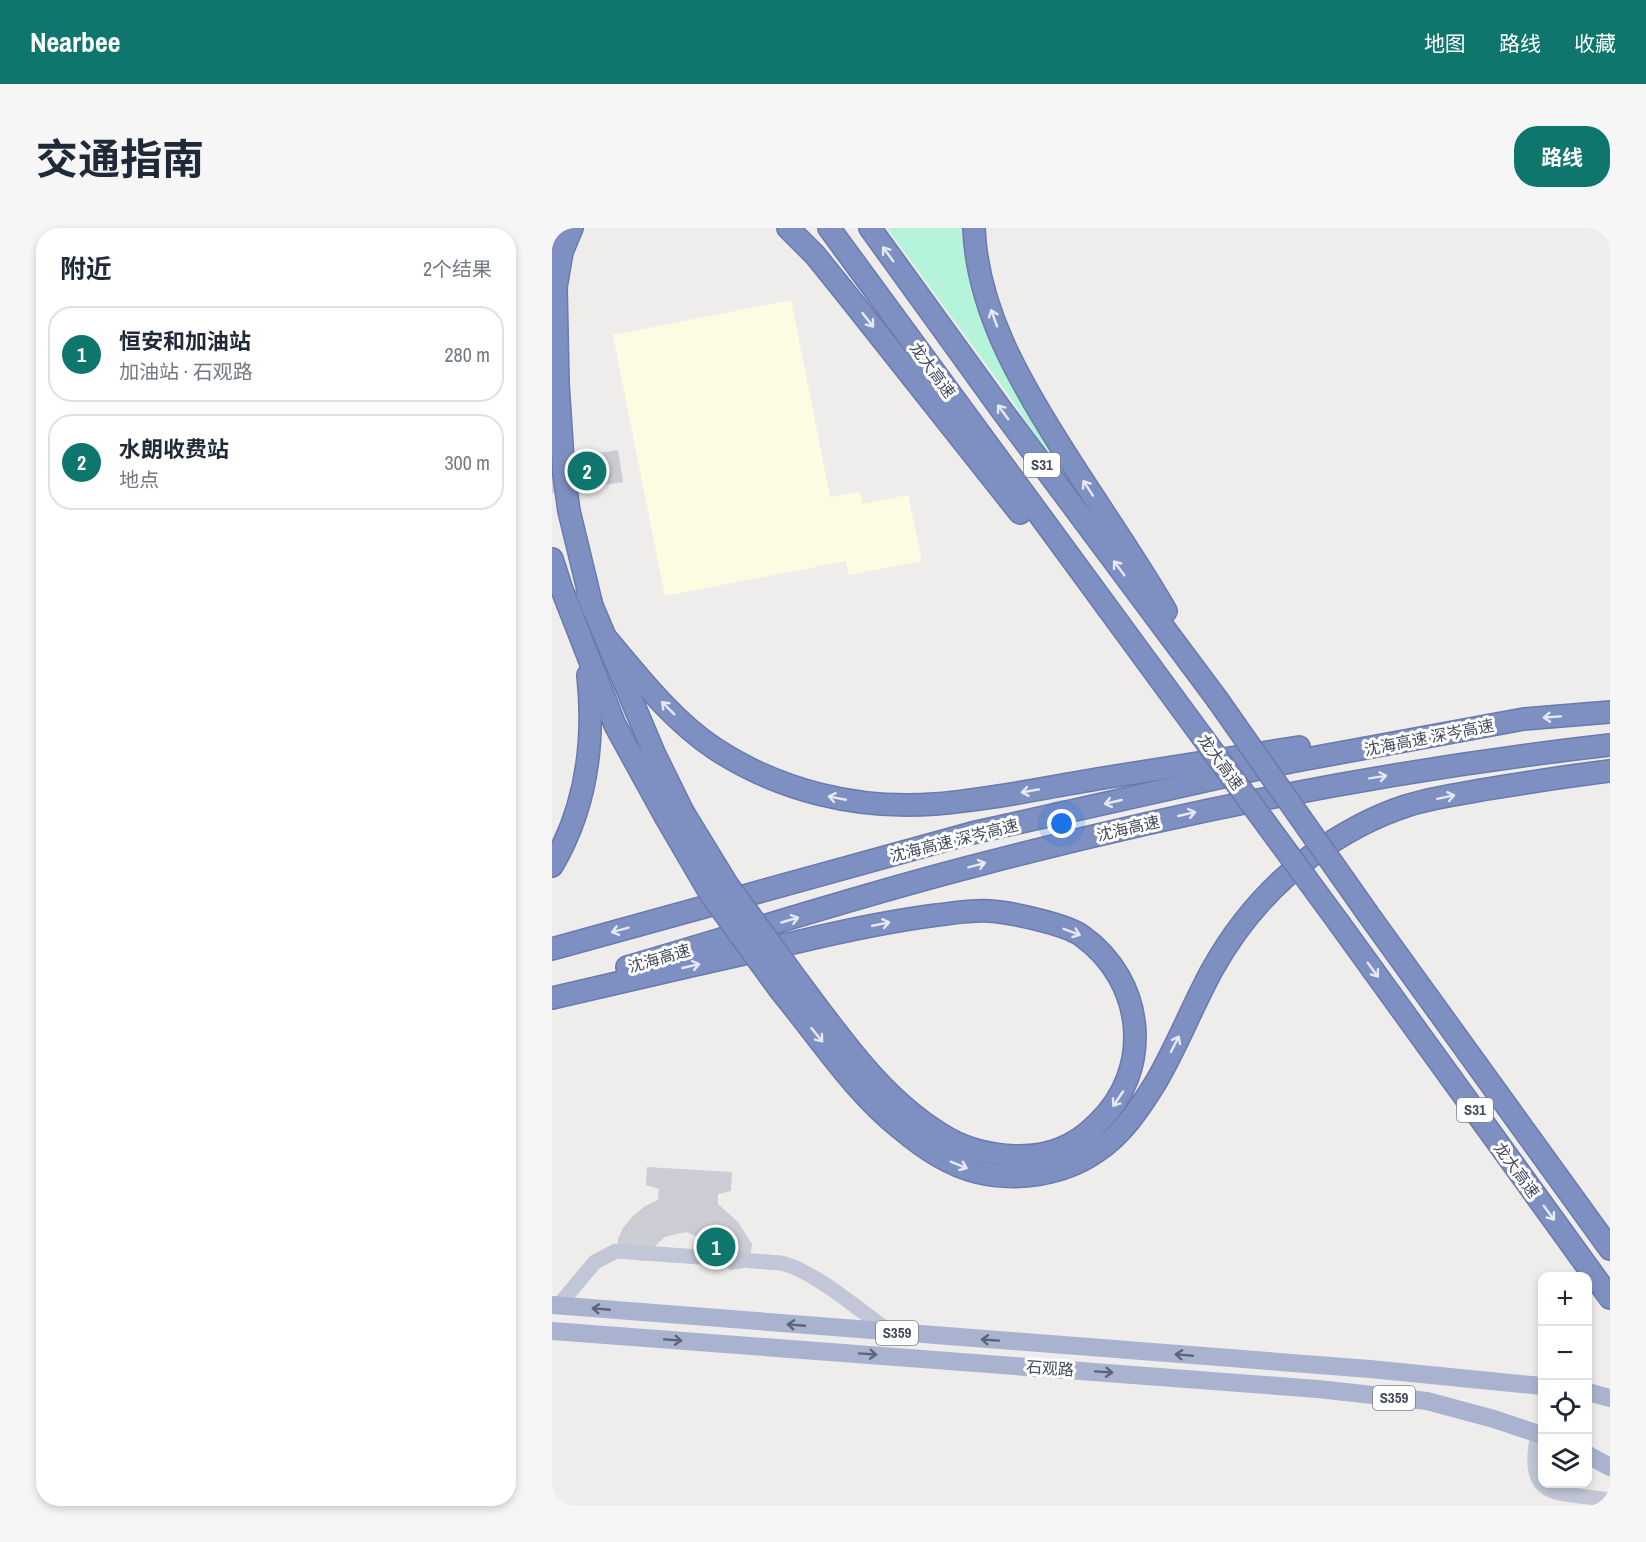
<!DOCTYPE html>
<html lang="zh">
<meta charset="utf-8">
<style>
:root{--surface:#fff;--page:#f6f6f7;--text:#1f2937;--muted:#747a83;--line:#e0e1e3;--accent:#0f766e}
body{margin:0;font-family:"Archivo Narrow","Noto Sans SC",sans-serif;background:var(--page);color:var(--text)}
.controls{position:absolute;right:18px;bottom:18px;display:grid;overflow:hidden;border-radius:12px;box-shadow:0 3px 9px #0003}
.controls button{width:54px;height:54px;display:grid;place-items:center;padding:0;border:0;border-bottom:2px solid var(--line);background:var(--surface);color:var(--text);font:30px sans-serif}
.you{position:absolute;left:510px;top:596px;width:21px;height:21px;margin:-15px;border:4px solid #fff;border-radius:50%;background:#1a73e8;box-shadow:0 0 0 9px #1a73e833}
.badge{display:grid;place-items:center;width:39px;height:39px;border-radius:50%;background:var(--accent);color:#fff;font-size:20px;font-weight:700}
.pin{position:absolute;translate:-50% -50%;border:3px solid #fff;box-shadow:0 2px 6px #0006}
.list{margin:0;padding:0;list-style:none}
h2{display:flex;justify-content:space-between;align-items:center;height:78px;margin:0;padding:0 24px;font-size:26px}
h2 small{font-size:20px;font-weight:400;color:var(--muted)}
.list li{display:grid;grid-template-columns:39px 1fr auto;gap:18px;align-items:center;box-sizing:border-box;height:96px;margin:0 12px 12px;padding:0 12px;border:2px solid var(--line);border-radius:24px}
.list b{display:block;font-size:22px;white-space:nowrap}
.list p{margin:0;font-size:20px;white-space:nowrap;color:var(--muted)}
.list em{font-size:20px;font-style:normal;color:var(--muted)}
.icon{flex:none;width:33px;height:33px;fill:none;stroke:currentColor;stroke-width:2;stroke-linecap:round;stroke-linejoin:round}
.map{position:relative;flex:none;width:1058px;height:1278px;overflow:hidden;border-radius:24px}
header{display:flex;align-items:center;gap:36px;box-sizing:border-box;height:84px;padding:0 30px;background:var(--accent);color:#fff}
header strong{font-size:28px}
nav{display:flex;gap:33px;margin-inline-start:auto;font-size:21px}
.intro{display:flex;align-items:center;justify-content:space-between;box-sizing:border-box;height:144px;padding:0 36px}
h1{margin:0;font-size:42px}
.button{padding:15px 27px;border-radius:24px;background:var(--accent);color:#fff;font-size:21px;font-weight:700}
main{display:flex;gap:36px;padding:0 36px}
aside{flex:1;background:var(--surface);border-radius:24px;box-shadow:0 3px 9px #0003}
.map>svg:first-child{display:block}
</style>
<header>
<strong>Nearbee</strong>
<nav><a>地图</a><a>路线</a><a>收藏</a></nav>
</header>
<div class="intro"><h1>交通指南</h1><a class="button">路线</a></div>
<main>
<aside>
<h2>附近<small>2个结果</small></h2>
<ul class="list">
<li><span class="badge">1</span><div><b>恒安和加油站</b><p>加油站 · 石观路</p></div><em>280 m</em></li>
<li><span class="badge">2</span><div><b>水朗收费站</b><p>地点</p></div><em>300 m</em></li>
</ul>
</aside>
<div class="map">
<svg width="1058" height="1278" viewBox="0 0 1058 1278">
<rect width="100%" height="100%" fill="#efedec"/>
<path fill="#fdfce2" d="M239,72l39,197 30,-5 3,12 45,-9 14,66 -73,14 -3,-14 -181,35 -52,-261z"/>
<path fill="#b5f3db" d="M335,0h77l1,24 16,61 73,140 -4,4 -40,-60z"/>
<g fill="#ccccd5">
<path d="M66,222l5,32 -71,11v-33z"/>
<path d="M95,939l85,5 -1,19 -13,3v10l20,18 14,22 -2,15 -3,7 -7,3 -10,1 -13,-11 -10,-18 -21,-9 -21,5 -8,7 -6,11 -6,6 -17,-2 -6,-4 -4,-8v-8l5,-11 10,-12 12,-10 13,-6 1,-11 -13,-4z"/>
</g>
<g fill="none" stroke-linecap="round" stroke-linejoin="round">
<defs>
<g id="highway">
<path d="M20,0l-10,24 -6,35 2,97 6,91 5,36 23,95"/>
<path d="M236,0l27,27 33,41 172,217"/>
<path d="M277,0l352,480"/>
<path d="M318,0l133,184 214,287"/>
<path d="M422,0c3,80 45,152 86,217 35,56 73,109 106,166"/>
<path d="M0,331l9,28 54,138 50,91"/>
<path d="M35,366l67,159 29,59"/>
<path d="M54,410c33,39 66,82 108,110 65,43 144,62 221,56 54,-4 108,-16 162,-25 67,-11 135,-21 202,-32"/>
<path d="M0,638c35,-59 43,-124 36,-191"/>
<path d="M816,686l242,335"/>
<path d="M787,695l271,375"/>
<path d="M0,721l420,-116 318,-71 234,-43 86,-7"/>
<path d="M75,739c117,-34 233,-72 351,-102 209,-55 417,-96 632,-120"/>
<path d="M228,762c38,46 74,102 121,139 21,18 48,36 75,43 40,10 87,3 120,-20 26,-17 44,-44 60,-70 21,-36 36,-75 56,-112 25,-45 57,-83 99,-114 29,-21 61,-39 95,-50 24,-8 50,-11 75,-16 43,-7 86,-14 129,-19"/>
<path d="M0,770c82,-19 163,-38 245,-56 46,-11 93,-21 140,-27 17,-2 35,-5 52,-4 20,1 77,13 93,25 63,45 72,134 15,188 -23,23 -49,33 -82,32 -22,-1 -46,-6 -66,-17 -64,-36 -106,-98 -149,-155"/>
</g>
</defs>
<use href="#highway" stroke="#6a7aad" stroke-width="24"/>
<g stroke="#c1c7d6" stroke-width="15">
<path d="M6,1078l37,-44 21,-11 165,12c34,8 79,48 109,69"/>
<path d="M986,1205c-14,70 20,58 72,67"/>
</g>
<g stroke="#a9b3cf" stroke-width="18">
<path d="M0,1077l818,64 172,17"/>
<path d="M0,1103l766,58 109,12 67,18 48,16"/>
<path d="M1036,1164l22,6"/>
<path d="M1036,1227l22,12"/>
</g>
<use href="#highway" stroke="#7e8fc1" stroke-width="21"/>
<defs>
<g id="highway-bridge">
<path d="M665,471l151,215"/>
<path d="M629,480l158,215"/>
<path d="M131,584l44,72 73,100"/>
<path d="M113,588l46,79 69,95"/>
</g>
</defs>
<use href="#highway-bridge" stroke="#6a7aad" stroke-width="24" stroke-linecap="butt"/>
<use href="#highway-bridge" stroke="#7e8fc1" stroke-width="21"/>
</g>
<defs><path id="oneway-shaft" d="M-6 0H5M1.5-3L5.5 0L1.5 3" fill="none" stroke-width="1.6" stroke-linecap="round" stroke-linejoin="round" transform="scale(1.5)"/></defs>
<g stroke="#e5e9f3">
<use href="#oneway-shaft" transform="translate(336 26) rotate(-126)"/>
<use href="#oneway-shaft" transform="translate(442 90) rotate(-110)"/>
<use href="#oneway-shaft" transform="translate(316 92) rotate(52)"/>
<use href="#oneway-shaft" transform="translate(451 184) rotate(-126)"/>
<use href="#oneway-shaft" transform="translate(536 260) rotate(-123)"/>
<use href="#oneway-shaft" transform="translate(567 340) rotate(-127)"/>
<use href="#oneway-shaft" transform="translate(116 480) rotate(-135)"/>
<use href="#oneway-shaft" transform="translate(1000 489) rotate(176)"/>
<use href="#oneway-shaft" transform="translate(826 549) rotate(-9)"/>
<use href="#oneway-shaft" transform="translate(478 563) rotate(170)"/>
<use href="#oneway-shaft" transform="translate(894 569) rotate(-12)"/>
<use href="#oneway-shaft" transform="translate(285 570) rotate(-169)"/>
<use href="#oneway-shaft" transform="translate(561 574) rotate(167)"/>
<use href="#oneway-shaft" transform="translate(635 586) rotate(-13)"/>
<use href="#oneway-shaft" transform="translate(425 637) rotate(-15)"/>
<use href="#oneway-shaft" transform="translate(238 692) rotate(-16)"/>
<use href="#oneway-shaft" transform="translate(329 696) rotate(-11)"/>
<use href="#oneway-shaft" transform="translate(68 702) rotate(165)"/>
<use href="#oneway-shaft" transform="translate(520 704) rotate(21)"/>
<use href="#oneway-shaft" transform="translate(139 738) rotate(-13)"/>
<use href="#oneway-shaft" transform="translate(821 742) rotate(54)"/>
<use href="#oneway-shaft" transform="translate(265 807) rotate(51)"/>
<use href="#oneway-shaft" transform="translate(623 816) rotate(-63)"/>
<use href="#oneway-shaft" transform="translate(566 871) rotate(124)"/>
<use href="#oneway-shaft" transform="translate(407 937) rotate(22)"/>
<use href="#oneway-shaft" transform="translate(997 985) rotate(54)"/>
</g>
<g stroke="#5c6478">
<use href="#oneway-shaft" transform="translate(49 1081) rotate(-175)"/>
<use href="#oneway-shaft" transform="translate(244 1097) rotate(-175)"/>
<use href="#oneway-shaft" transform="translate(121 1112) rotate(4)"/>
<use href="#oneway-shaft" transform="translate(438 1112) rotate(-176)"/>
<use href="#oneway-shaft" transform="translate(316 1126) rotate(4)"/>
<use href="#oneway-shaft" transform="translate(632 1127) rotate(-175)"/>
<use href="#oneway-shaft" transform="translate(552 1144) rotate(4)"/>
</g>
<g text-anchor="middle" stroke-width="6" stroke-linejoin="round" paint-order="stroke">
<g fill="#fff" stroke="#7b808c" stroke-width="1.5">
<rect x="472" y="225" width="36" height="24" rx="4.5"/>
<rect x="905" y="870" width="36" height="24" rx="4.5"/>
<rect x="324" y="1093" width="42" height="24" rx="4.5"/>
<rect x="821" y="1158" width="42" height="24" rx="4.5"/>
</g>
<g font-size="15" font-weight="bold" fill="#434a5b">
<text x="490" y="242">S31</text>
<text x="923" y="887">S31</text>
<text x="345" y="1110">S359</text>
<text x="842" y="1175">S359</text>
</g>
<g font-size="16" fill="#434a5b" stroke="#fff">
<text transform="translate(381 142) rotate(54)" y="6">龙大高速</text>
<text transform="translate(877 509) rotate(-11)" y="6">沈海高速 深岑高速</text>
<text transform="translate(669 534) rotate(54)" y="6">龙大高速</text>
<text transform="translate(576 600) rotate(-13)" y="6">沈海高速</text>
<text transform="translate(402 612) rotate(-14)" y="6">沈海高速 深岑高速</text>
<text transform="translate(107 730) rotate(-16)" y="6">沈海高速</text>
<text transform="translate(965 942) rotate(54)" y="6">龙大高速</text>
<text transform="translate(498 1140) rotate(4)" y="6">石观路</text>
</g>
</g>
</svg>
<div class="controls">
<button>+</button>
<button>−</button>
<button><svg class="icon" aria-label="locate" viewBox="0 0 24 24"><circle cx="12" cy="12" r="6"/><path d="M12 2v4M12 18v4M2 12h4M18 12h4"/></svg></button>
<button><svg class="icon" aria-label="layers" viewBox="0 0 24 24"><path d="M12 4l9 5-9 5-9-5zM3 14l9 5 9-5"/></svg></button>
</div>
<div class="you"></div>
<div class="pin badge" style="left:164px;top:1019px">1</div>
<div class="pin badge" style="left:35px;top:243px">2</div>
</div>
</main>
